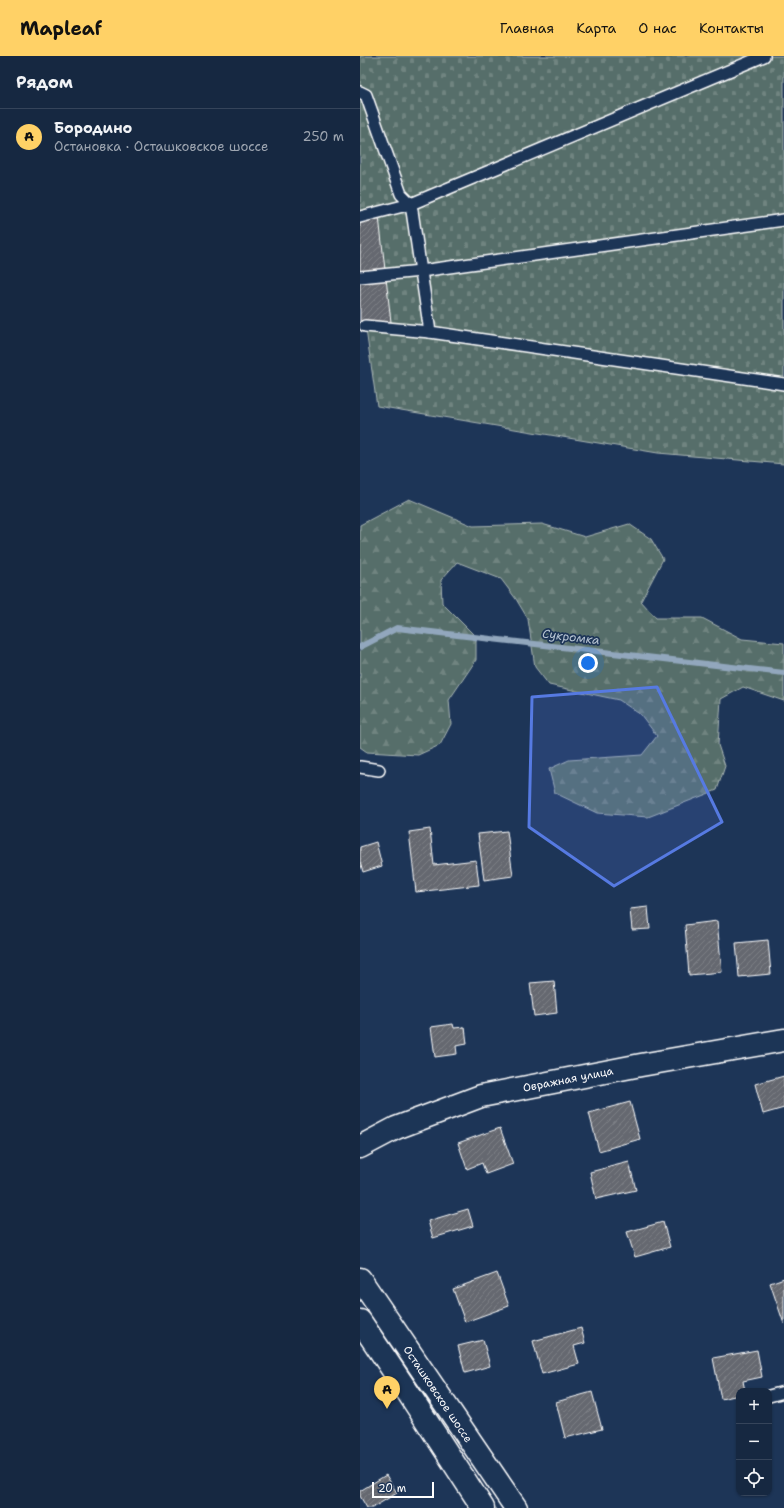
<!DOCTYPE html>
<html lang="ru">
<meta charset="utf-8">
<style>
:root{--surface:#162841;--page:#1f3048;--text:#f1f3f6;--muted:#9ea6b1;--line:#35445a;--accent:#ffd166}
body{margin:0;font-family:"Shantell Sans",sans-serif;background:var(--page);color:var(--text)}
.controls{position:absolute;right:12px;bottom:12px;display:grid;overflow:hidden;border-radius:8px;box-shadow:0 1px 3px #0004}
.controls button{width:36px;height:36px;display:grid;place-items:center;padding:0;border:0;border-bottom:1px solid var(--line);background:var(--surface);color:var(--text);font:20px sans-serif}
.scale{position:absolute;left:12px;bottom:10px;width:62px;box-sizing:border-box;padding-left:4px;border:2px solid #fff;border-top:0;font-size:11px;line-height:14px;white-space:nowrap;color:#fff;-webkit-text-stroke:3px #1d3557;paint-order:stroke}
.you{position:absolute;left:228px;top:607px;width:14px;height:14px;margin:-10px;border:3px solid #fff;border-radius:50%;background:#1a73e8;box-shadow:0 0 0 6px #1a73e833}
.badge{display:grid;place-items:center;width:26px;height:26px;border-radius:50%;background:var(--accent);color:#111;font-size:13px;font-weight:700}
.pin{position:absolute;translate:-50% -33px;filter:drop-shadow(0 1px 2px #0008)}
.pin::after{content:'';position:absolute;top:21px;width:14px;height:12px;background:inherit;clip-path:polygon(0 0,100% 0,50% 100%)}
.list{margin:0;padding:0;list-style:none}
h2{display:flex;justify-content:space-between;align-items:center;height:52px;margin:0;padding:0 16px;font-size:17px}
h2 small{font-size:13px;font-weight:400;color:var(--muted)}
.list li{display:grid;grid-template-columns:26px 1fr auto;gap:12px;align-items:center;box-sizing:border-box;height:56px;padding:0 16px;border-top:1px solid var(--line)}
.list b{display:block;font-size:15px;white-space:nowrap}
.list p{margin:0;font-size:13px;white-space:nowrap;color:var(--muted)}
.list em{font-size:13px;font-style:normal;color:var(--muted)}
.icon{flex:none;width:22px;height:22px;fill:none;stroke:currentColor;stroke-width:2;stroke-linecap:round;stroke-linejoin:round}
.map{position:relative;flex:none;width:424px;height:1452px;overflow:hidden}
header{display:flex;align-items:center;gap:24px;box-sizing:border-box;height:56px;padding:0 20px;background:var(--accent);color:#111}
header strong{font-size:19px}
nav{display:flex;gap:22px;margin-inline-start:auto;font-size:14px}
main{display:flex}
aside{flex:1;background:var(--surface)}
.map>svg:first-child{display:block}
</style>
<header>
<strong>Mapleaf</strong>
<nav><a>Главная</a><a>Карта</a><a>О нас</a><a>Контакты</a></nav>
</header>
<main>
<aside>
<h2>Рядом<small></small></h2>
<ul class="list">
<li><span class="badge">A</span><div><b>Бородино</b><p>Остановка · Осташковское шоссе</p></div><em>250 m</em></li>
</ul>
</aside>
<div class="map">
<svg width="424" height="1452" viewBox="0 0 424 1452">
<defs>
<pattern id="forest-firs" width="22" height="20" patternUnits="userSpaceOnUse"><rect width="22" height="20" fill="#566e6a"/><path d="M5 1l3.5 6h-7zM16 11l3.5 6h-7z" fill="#6f8480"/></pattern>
<pattern id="cemetery-stones" width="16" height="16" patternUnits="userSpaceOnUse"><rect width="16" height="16" fill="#566e6a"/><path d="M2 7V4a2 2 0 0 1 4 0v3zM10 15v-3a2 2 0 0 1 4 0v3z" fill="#6f8480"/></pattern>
<pattern id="building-hatch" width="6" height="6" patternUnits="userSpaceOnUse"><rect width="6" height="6" fill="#65686f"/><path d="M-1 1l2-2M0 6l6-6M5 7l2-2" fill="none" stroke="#7c7f85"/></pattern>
</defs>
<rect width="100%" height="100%" fill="#1d3557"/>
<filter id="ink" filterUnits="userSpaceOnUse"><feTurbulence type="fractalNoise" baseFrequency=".025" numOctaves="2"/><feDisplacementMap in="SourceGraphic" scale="8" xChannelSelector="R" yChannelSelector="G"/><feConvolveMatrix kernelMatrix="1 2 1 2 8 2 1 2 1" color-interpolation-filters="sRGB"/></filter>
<g filter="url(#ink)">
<path fill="url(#forest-firs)" stroke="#aab6b4" d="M49,443l64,27 69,-2 43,13 44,-13 22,15 12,20 -22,42 15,17h46l40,21 42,4v58l-41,-14 -22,12 -3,46 7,21 -8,24 -69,27 -51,-4 -42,-20 -6,-24 20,-9 73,-5 15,-19 -16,-21 -22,-15 -70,-15 -14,-18 -7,-48 -12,-20 -15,-20 -44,-17 -16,18 1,23 34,34v23l-27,40 2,24 -11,21 -22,10 -51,-3 -7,-5v-222z"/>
<path fill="url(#cemetery-stones)" stroke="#aab6b4" d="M0,0h424v408l-126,-11 -281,-47 -17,-118z"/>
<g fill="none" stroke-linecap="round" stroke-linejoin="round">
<path stroke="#92a7bd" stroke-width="6" d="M0,591l37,-19 387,45"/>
</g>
<g fill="url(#building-hatch)" stroke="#fff">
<path d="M19,161l12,105 -31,4v-107z"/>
<path d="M70,773l4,36 42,-5 3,25 -63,7 -7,-60z"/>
<path d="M147,775l6,45 -29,4 -6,-46z"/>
<path d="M16,786l6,24 -19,6 -3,-11v-14z"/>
<path d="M288,851l2,22 -18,1 -2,-21z"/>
<path d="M357,865l5,51 -33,3 -4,-50z"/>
<path d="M408,884l3,34 -32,3 -3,-34z"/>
<path d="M194,925l3,32 -23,3 -4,-33z"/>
<path d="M93,968l1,4 11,-1 2,17 -11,2 1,8 -22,3 -4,-30z"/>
<path d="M424,1020v32l-21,6 -8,-30z"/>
<path d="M270,1046l10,37 -41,12 -10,-38z"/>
<path d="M140,1072l13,36 -27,10 -4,-11 -15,6 -9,-26z"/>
<path d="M269,1106l7,28 -40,9 -6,-27z"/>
<path d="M108,1153l5,17 -40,12 -5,-17z"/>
<path d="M303,1166l7,25 -35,10 -8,-25z"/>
<path d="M137,1217l12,33 -44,16 -12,-33z"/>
<path d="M424,1222v46l-14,-41z"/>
<path d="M221,1272l4,15 -11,3 5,18 -37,10 -9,-33z"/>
<path d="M123,1284l7,26 -25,7 -7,-27z"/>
<path d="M397,1294l5,27 -19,4 2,10h-6v4l-18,4 -8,-41z"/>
<path d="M232,1336l10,37 -37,9 -9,-36z"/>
<path d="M26,1419l11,18 -25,15h-5l-7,-12v-5z"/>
</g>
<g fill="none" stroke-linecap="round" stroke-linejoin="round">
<defs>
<g id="service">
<path d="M404,0l-353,148 19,128 354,52"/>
<path d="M0,36l6,3 35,99 10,10"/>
<path d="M0,161l51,-13"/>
<path d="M0,221l61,-6 363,-51"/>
<path d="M5,270l65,6"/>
<path d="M0,711l19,3"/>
<path d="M409,1340l15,-4"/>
</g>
<path id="minor" d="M0,1091l36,-19 85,-32 160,-31 143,-25"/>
<g id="secondary">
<path d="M0,1223l156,229"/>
<path d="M0,1265l49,73 74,114"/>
</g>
</defs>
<use href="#service" stroke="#fff" stroke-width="14"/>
<use href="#minor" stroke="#fff" stroke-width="25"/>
<use href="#secondary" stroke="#fff" stroke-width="25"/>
<use href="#service" stroke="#1d3557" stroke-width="11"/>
<use href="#minor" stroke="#1d3557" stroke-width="22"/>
<use href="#secondary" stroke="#1d3557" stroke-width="22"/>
</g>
</g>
<path fill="#567ae2" fill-opacity="0.2" stroke="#567ae2" stroke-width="3" stroke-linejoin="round" d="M297,631l65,135 -108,64 -85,-59 3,-130z"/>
<g text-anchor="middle" stroke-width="3.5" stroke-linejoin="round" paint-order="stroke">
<g font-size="11" fill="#fff" stroke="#1d3557">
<text transform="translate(208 1023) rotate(-11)" y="4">Овражная улица</text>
<text transform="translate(78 1338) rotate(56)" y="4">Осташковское шоссе</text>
</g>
<g font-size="12" font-style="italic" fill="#b7c4d3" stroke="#1d3557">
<text transform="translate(211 581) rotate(7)" y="4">Сукромка</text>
</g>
</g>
</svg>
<div class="controls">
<button>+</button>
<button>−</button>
<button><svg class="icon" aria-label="locate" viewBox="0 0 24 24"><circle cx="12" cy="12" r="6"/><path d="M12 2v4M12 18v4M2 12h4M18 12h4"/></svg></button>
</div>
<div class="scale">20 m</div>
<div class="you"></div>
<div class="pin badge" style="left:27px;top:1353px">A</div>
</div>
</main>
